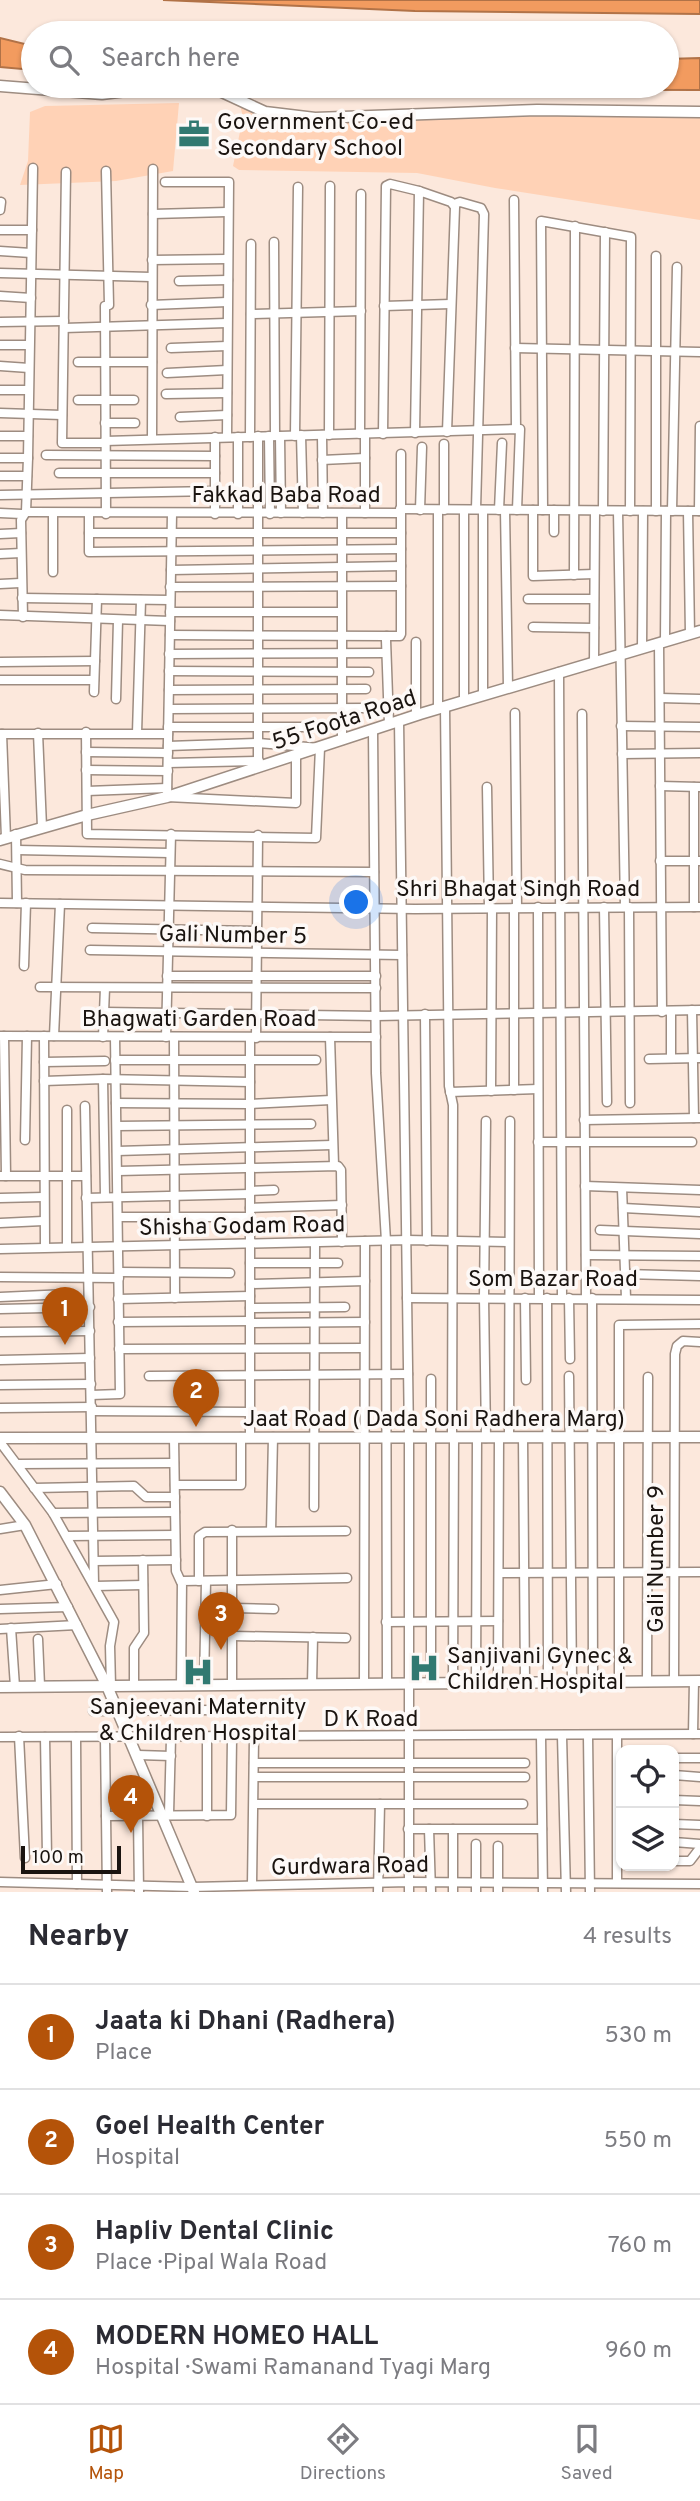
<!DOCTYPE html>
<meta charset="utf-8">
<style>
:root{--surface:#fff;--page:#f2f2f3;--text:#2b2b33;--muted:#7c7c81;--line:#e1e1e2;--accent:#b45309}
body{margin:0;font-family:Overpass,sans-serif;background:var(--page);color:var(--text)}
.controls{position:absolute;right:21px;bottom:21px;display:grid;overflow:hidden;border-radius:14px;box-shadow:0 2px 5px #0004}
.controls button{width:63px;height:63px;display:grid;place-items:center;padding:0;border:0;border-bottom:2px solid var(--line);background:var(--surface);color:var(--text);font:35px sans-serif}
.scale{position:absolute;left:21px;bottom:18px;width:100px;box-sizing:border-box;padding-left:7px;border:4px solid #1a1410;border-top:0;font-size:19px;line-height:24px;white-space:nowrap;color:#1a1410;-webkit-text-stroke:5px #fdf9f7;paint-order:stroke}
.you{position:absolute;left:357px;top:903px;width:24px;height:24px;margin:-18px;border:5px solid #fff;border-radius:50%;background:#1a73e8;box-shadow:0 0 0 10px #1a73e833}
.badge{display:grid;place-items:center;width:46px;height:46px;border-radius:50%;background:var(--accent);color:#fff;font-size:23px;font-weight:700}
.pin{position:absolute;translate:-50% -58px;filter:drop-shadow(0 2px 4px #0008)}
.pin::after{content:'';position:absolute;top:37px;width:24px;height:21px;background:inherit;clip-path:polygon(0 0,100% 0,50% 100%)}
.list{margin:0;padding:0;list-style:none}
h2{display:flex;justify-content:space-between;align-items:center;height:91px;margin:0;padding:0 28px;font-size:30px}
h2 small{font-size:23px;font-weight:400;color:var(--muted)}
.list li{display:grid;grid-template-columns:46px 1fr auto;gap:21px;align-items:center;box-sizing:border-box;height:105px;padding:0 28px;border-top:2px solid var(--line)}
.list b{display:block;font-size:26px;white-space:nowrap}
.list p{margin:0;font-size:23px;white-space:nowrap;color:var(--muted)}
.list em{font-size:23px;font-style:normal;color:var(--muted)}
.icon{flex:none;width:38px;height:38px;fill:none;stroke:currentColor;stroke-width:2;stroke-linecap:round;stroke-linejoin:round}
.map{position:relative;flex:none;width:700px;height:1892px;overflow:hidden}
.search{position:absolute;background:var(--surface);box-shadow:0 2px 5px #0004;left:21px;right:21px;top:21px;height:77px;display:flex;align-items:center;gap:18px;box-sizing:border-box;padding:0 24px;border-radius:38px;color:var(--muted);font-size:26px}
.sheet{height:511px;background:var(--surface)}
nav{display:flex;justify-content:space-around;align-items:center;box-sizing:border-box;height:98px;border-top:2px solid var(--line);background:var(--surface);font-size:19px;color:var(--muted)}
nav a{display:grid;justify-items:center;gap:4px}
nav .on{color:var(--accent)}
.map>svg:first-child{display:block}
</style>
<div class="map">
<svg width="700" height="1892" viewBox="0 0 700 1892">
<rect width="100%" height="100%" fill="#fce8dc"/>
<g fill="#ffd2b6">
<path d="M179,103l-6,68 -57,10 -96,4 8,-24 2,-49 15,-6z"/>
<path d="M240,105l29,10 271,-4 160,5v104l-205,-32 -78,-15 -178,-3 -6,-4 10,-49z"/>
</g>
<g fill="#f29b5f" stroke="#b17247" stroke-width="2">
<path d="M163,0h537v14l-285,-3z"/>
<path d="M0,38l33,8v24l-33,-3z"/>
<path d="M700,58v32l-415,-1 -17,-3h399v-27z"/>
</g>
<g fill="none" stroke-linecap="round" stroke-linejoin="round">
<defs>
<g id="minor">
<path d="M66,172l-4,271h43"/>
<path d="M165,182h64l-2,255"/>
<path d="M514,200l2,229"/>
<path d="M454,204l6,-2 21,6 3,6 -8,295"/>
<path d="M0,210l1,-8"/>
<path d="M153,214l74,-2"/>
<path d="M0,230h32"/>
<path d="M274,242l1,194"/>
<path d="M0,251l31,2"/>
<path d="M656,256v255"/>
<path d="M152,260l75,-1"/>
<path d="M0,273l151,4"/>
<path d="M179,281l49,-1"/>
<path d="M0,296l31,2"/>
<path d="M151,305l76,-3"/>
<path d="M384,306l67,-2"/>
<path d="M251,314l110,-3"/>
<path d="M0,322l64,-1"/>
<path d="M64,328l163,-5"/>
<path d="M0,345h29"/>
<path d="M171,348l56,-2"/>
<path d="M515,348l185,4"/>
<path d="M78,362h74"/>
<path d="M0,366l29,2"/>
<path d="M167,373l60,-3"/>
<path d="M0,390h28"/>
<path d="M166,394l61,-1"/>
<path d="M78,400h56"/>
<path d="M0,413l62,2"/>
<path d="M180,417l47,-2"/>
<path d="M105,423h30"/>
<path d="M415,433l4,-242 32,11 4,5 -8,225"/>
<path d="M360,434l1,-240"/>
<path d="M383,434l3,-248 4,-2 29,7"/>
<path d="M301,435l2,78"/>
<path d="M322,435l1,78"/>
<path d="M329,435l1,-249"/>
<path d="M0,436h28"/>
<path d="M258,436v330"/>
<path d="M269,436l1,78"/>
<path d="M280,436l1,77"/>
<path d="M295,436l3,-249"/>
<path d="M215,437v77"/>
<path d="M238,437v77"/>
<path d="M250,437l1,-193"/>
<path d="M152,439l1,-270"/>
<path d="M105,441l415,-12 -3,81"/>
<path d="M46,455l169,1"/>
<path d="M0,458h28"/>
<path d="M322,460l43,-2"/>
<path d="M59,473h156"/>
<path d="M0,476h27"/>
<path d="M0,495l215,-4"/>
<path d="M400,509l300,2"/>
<path d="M420,510l2,-63"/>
<path d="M438,510v199"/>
<path d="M444,510v-66"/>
<path d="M464,510v191"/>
<path d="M483,510v185"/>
<path d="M499,510l3,-67"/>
<path d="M505,510l3,177"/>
<path d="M533,510v66l61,-2"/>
<path d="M543,510l-2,-289 90,16 -1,274"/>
<path d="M554,510v22"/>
<path d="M603,511l2,-279"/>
<path d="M618,511l7,396"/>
<path d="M672,511l5,-244"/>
<path d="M688,511l2,123"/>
<path d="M699,511l1,-85"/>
<path d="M26,512l374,1"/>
<path d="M0,513l22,1"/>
<path d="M365,513v-79"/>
<path d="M89,514v38l312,-3"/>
<path d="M106,514l-1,-208 4,-1 -3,-134"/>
<path d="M172,514l-5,283 129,6v-48"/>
<path d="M89,533h312"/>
<path d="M0,534l21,-1"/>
<path d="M0,554l21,-1"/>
<path d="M171,570l230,-4"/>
<path d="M53,572v-59"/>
<path d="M574,575l1,-349"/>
<path d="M0,584l20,-1"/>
<path d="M170,587l231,-1"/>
<path d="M22,598l148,2"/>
<path d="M528,599h66"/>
<path d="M170,612h171"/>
<path d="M0,615l170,6"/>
<path d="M23,617l-2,-97 5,-8 2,-54 5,-290"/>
<path d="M533,627l61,1"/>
<path d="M170,635l217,1"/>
<path d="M665,641l1,-130"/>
<path d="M416,642v73"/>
<path d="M659,643l3,369"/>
<path d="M642,648l1,-137"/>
<path d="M169,654l217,-1"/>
<path d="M0,662l95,-1"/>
<path d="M594,662l1,-151"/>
<path d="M169,671l200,1"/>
<path d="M559,672l3,626"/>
<path d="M0,680h94"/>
<path d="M169,690l197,-1"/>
<path d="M94,692l3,-93"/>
<path d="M660,698l40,1"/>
<path d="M116,699l2,-79"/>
<path d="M445,706l4,380 4,19 -1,333"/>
<path d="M169,709l201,-1"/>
<path d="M515,713l2,195"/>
<path d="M582,714l4,584"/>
<path d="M399,721l10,717v454"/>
<path d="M389,724l-3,-84 1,-4h13l1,-2v-180"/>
<path d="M621,726l79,1"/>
<path d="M168,727h173"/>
<path d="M373,730l3,343 10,168 1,442"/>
<path d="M86,732l1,102 229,4 4,-90 -62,-5 -90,3"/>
<path d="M38,733l4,94"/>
<path d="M137,733l4,-133"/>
<path d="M0,734h168"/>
<path d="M2,734l4,104"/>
<path d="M342,740v-227"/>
<path d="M86,752l82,1"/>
<path d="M622,754l78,-1"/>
<path d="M168,763l91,-2"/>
<path d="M86,770l82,1"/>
<path d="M660,786l40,1"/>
<path d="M487,787l2,121"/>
<path d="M87,791l80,-3"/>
<path d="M16,834l1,69"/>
<path d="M17,850l153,3"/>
<path d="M660,861h40"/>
<path d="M0,864l25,6 349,2"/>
<path d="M0,903l415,6 285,-2"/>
<path d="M538,907l1,391"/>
<path d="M604,907l3,195"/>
<path d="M629,907l1,196"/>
<path d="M694,907v-120"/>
<path d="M92,928l166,3"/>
<path d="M90,950l312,5"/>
<path d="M24,966l2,-63"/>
<path d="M167,976h209"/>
<path d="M40,987l336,1"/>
<path d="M692,1010l2,108"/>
<path d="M104,1012l272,4 324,-6"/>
<path d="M671,1012v46"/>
<path d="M425,1014l2,227"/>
<path d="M0,1036l376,1"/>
<path d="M4,1036l2,140"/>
<path d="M44,1036l1,211"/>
<path d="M54,1036l6,-132"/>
<path d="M103,1037l2,-49"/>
<path d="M166,1037l5,-203"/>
<path d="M174,1037l1,261"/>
<path d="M330,1037l4,128"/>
<path d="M250,1038v399"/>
<path d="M256,1038l2,-203"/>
<path d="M649,1059l51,-1"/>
<path d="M115,1060h201"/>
<path d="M44,1062l61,-1"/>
<path d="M103,1079l2,117"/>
<path d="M44,1081l59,-2 147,3"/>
<path d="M514,1090v-182"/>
<path d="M491,1091l1,-183"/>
<path d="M450,1092l88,-3"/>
<path d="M116,1103l133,1 82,-4"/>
<path d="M85,1106l9,478"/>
<path d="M584,1120l116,-2"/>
<path d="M117,1126l194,-2"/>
<path d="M25,1140l2,-104"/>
<path d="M538,1142h154"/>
<path d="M117,1151l215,-6"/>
<path d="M118,1171l220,-5 3,4 1,72"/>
<path d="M0,1176h86"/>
<path d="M585,1186l115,4"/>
<path d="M622,1188l4,110"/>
<path d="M250,1191l24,-1"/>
<path d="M0,1198l43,-1"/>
<path d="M86,1198l164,-4"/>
<path d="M250,1208l92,-3"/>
<path d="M623,1208l77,4"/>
<path d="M119,1217h131"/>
<path d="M0,1223l43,-2"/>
<path d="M250,1225l20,-1"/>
<path d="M600,1230l100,4"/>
<path d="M67,1247v-137"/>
<path d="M0,1249l407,-9 101,2"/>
<path d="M586,1255l114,1"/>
<path d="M250,1263h88"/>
<path d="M119,1272l111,1"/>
<path d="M625,1274l75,2"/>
<path d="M0,1277l119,1"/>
<path d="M250,1284l115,-3"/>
<path d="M0,1297l67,-3"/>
<path d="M407,1298l293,2"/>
<path d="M525,1298l1,82"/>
<path d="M547,1298l1,384"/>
<path d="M569,1298l1,61"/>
<path d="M592,1298l1,384"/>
<path d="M118,1299l132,-3"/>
<path d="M250,1308l95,-1"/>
<path d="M0,1309l90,-2"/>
<path d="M118,1322l132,-1"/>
<path d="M250,1323l115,-1"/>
<path d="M0,1332l90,-1"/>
<path d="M119,1349l245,-1"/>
<path d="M0,1360l90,-2"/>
<path d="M149,1376l259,-2"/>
<path d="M569,1376l3,306"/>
<path d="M431,1379v304"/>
<path d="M0,1385l91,-1"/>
<path d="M91,1395l29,-1 -5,-357"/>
<path d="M0,1408l92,-1"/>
<path d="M92,1411l158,1"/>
<path d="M509,1437l1,-316"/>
<path d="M523,1437l2,245"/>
<path d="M174,1438l2,133 5,11"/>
<path d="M486,1438l-2,-141 2,-176"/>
<path d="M0,1442l53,71 61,109 -4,24 1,40"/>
<path d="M18,1464l156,-1"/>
<path d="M175,1485h66v-48"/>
<path d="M34,1488l100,-2 12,11h29"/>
<path d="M314,1507l1,-264"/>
<path d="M53,1513l122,-1"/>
<path d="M0,1529l25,-4"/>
<path d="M232,1530v155"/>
<path d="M271,1531l2,-94"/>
<path d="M67,1536l108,-1"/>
<path d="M94,1561l82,-1"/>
<path d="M499,1573l201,-1"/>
<path d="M199,1581v-45l6,-4 141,-1"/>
<path d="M95,1586l48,-1"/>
<path d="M0,1590l57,-6"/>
<path d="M233,1608l41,1"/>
<path d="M0,1609l68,-2"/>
<path d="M386,1622l112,-1"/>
<path d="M11,1628l4,59"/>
<path d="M0,1629l77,-4"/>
<path d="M233,1636l113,2"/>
<path d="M38,1639l2,47"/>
<path d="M619,1681v-356l81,-1"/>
<path d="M647,1681l1,-304"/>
<path d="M674,1681l1,-327 2,-8 6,-5 17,1"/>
<path d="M498,1682l1,-244"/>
<path d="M453,1683l1,-245"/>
<path d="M476,1683l1,-245"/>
<path d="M312,1684l1,-47"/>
<path d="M364,1684l1,-443"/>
<path d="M181,1685l1,-104 165,-3"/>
<path d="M204,1685l2,-104"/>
<path d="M134,1686v-38l10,-15 -1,-73"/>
<path d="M93,1711l124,-1"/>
<path d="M693,1734l1,-53"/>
<path d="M19,1736l6,122"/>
<path d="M541,1736l2,156"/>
<path d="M562,1736l4,156"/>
<path d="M588,1736l2,156"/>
<path d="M617,1736v146"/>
<path d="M0,1737l700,-3"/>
<path d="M45,1737l2,119"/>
<path d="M76,1737l1,147"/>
<path d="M105,1738l2,154"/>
<path d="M138,1755l33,1"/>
<path d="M674,1758h26"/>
<path d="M254,1763h271"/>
<path d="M674,1775l26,2"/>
<path d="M254,1777h271"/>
<path d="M674,1800l26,1"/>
<path d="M255,1804h268"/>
<path d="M169,1814l2,-76"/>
<path d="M106,1816l125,-1 1,-77"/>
<path d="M138,1816l1,76"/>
<path d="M207,1816v-78"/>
<path d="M674,1824l26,1"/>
<path d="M408,1829h134"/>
<path d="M429,1829l2,63"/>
<path d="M453,1829v63"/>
<path d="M674,1842l26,2"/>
<path d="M476,1844v48"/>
<path d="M674,1861h16l10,-13"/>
<path d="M0,1882l192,5 217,-5 291,2"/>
<path d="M252,1885l2,-147"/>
<path d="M378,1892l2,-88"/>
<path d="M498,1892v-46"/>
</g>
<g id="tertiary">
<path d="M0,86l102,8 64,-8"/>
<path d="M209,86l56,26 50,6 222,-8 163,2"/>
<path d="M0,840l87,-25 80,-18 253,-83 280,-83"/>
<path d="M0,1438l700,-1"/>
<path d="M0,1492l25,33 82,161 87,206"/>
<path d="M0,1687l700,-6"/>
</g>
</defs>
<use href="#minor" stroke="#9d8c81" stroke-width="11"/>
<use href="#tertiary" stroke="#9d8c81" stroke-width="13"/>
<use href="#minor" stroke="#fff" stroke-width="8"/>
<use href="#tertiary" stroke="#fff" stroke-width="10"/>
</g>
<defs>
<symbol id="office-bare" viewBox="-9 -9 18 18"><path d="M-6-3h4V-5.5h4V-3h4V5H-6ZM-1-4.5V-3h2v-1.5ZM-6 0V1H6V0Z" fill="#317971" stroke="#fdf9f7" stroke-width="2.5" paint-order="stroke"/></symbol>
<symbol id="hospital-bare" viewBox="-9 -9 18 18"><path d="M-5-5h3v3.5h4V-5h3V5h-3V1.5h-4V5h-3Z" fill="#317971" stroke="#fdf9f7" stroke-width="2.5" paint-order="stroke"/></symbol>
</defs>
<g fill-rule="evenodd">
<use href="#office-bare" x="172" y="112" width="44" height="44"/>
<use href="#hospital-bare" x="402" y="1646" width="44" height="44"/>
<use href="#hospital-bare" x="176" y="1650" width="44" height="44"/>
</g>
<g text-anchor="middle" stroke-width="7" stroke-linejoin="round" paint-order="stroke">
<g font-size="23" fill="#1a1410" stroke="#fdf9f7" text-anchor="start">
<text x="217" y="129">Government Co-ed<tspan x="217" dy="26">Secondary School</tspan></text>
<text x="447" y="1663">Sanjivani Gynec &amp;<tspan x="447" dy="26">Children Hospital</tspan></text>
<text x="198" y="1714" text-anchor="middle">Sanjeevani Maternity<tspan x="198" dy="26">&amp; Children Hospital</tspan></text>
</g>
<g font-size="23" fill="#1a1410" stroke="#fdf9f7">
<text x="286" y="502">Fakkad Baba Road</text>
<text transform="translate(344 719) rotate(-18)" y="8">55 Foota Road</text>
<text x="518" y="896">Shri Bhagat Singh Road</text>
<text transform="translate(233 934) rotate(1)" y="8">Gali Number 5</text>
<text x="199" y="1026">Bhagwati Garden Road</text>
<text transform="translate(242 1225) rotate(-1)" y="8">Shisha Godam Road</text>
<text x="553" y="1286">Som Bazar Road</text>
<text x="434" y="1426">Jaat Road ( Dada Soni Radhera Marg)</text>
<text transform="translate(655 1559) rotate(-90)" y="8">Gali Number 9</text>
<text x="371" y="1726">D K Road</text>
<text transform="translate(350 1865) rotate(-1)" y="8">Gurdwara Road</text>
</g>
</g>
</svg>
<div class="controls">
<button><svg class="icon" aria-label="locate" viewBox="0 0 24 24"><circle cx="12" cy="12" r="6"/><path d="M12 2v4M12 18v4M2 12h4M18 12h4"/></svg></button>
<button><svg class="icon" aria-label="layers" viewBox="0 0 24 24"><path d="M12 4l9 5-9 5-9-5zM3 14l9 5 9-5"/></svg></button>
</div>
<div class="scale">100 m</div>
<div class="you"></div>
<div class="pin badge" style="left:65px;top:1345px">1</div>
<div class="pin badge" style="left:196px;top:1427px">2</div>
<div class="pin badge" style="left:221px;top:1650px">3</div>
<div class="pin badge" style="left:131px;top:1833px">4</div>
<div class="search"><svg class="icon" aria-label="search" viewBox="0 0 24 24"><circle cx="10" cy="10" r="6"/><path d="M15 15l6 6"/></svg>Search here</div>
</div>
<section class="sheet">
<h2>Nearby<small>4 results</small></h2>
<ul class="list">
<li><span class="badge">1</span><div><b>Jaata ki Dhani (Radhera)</b><p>Place</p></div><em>530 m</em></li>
<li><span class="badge">2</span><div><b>Goel Health Center</b><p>Hospital</p></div><em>550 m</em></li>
<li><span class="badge">3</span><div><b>Hapliv Dental Clinic</b><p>Place · Pipal Wala Road</p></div><em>760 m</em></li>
<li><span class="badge">4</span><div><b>MODERN HOMEO HALL</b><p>Hospital · Swami Ramanand Tyagi Marg</p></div><em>960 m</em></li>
</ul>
</section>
<nav>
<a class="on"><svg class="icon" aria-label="map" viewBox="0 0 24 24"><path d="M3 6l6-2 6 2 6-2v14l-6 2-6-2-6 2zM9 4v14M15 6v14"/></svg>Map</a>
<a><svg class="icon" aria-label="directions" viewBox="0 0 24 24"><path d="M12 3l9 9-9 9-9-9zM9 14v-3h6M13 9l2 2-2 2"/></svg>Directions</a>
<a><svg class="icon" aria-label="saved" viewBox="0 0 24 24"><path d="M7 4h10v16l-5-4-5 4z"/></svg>Saved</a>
</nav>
